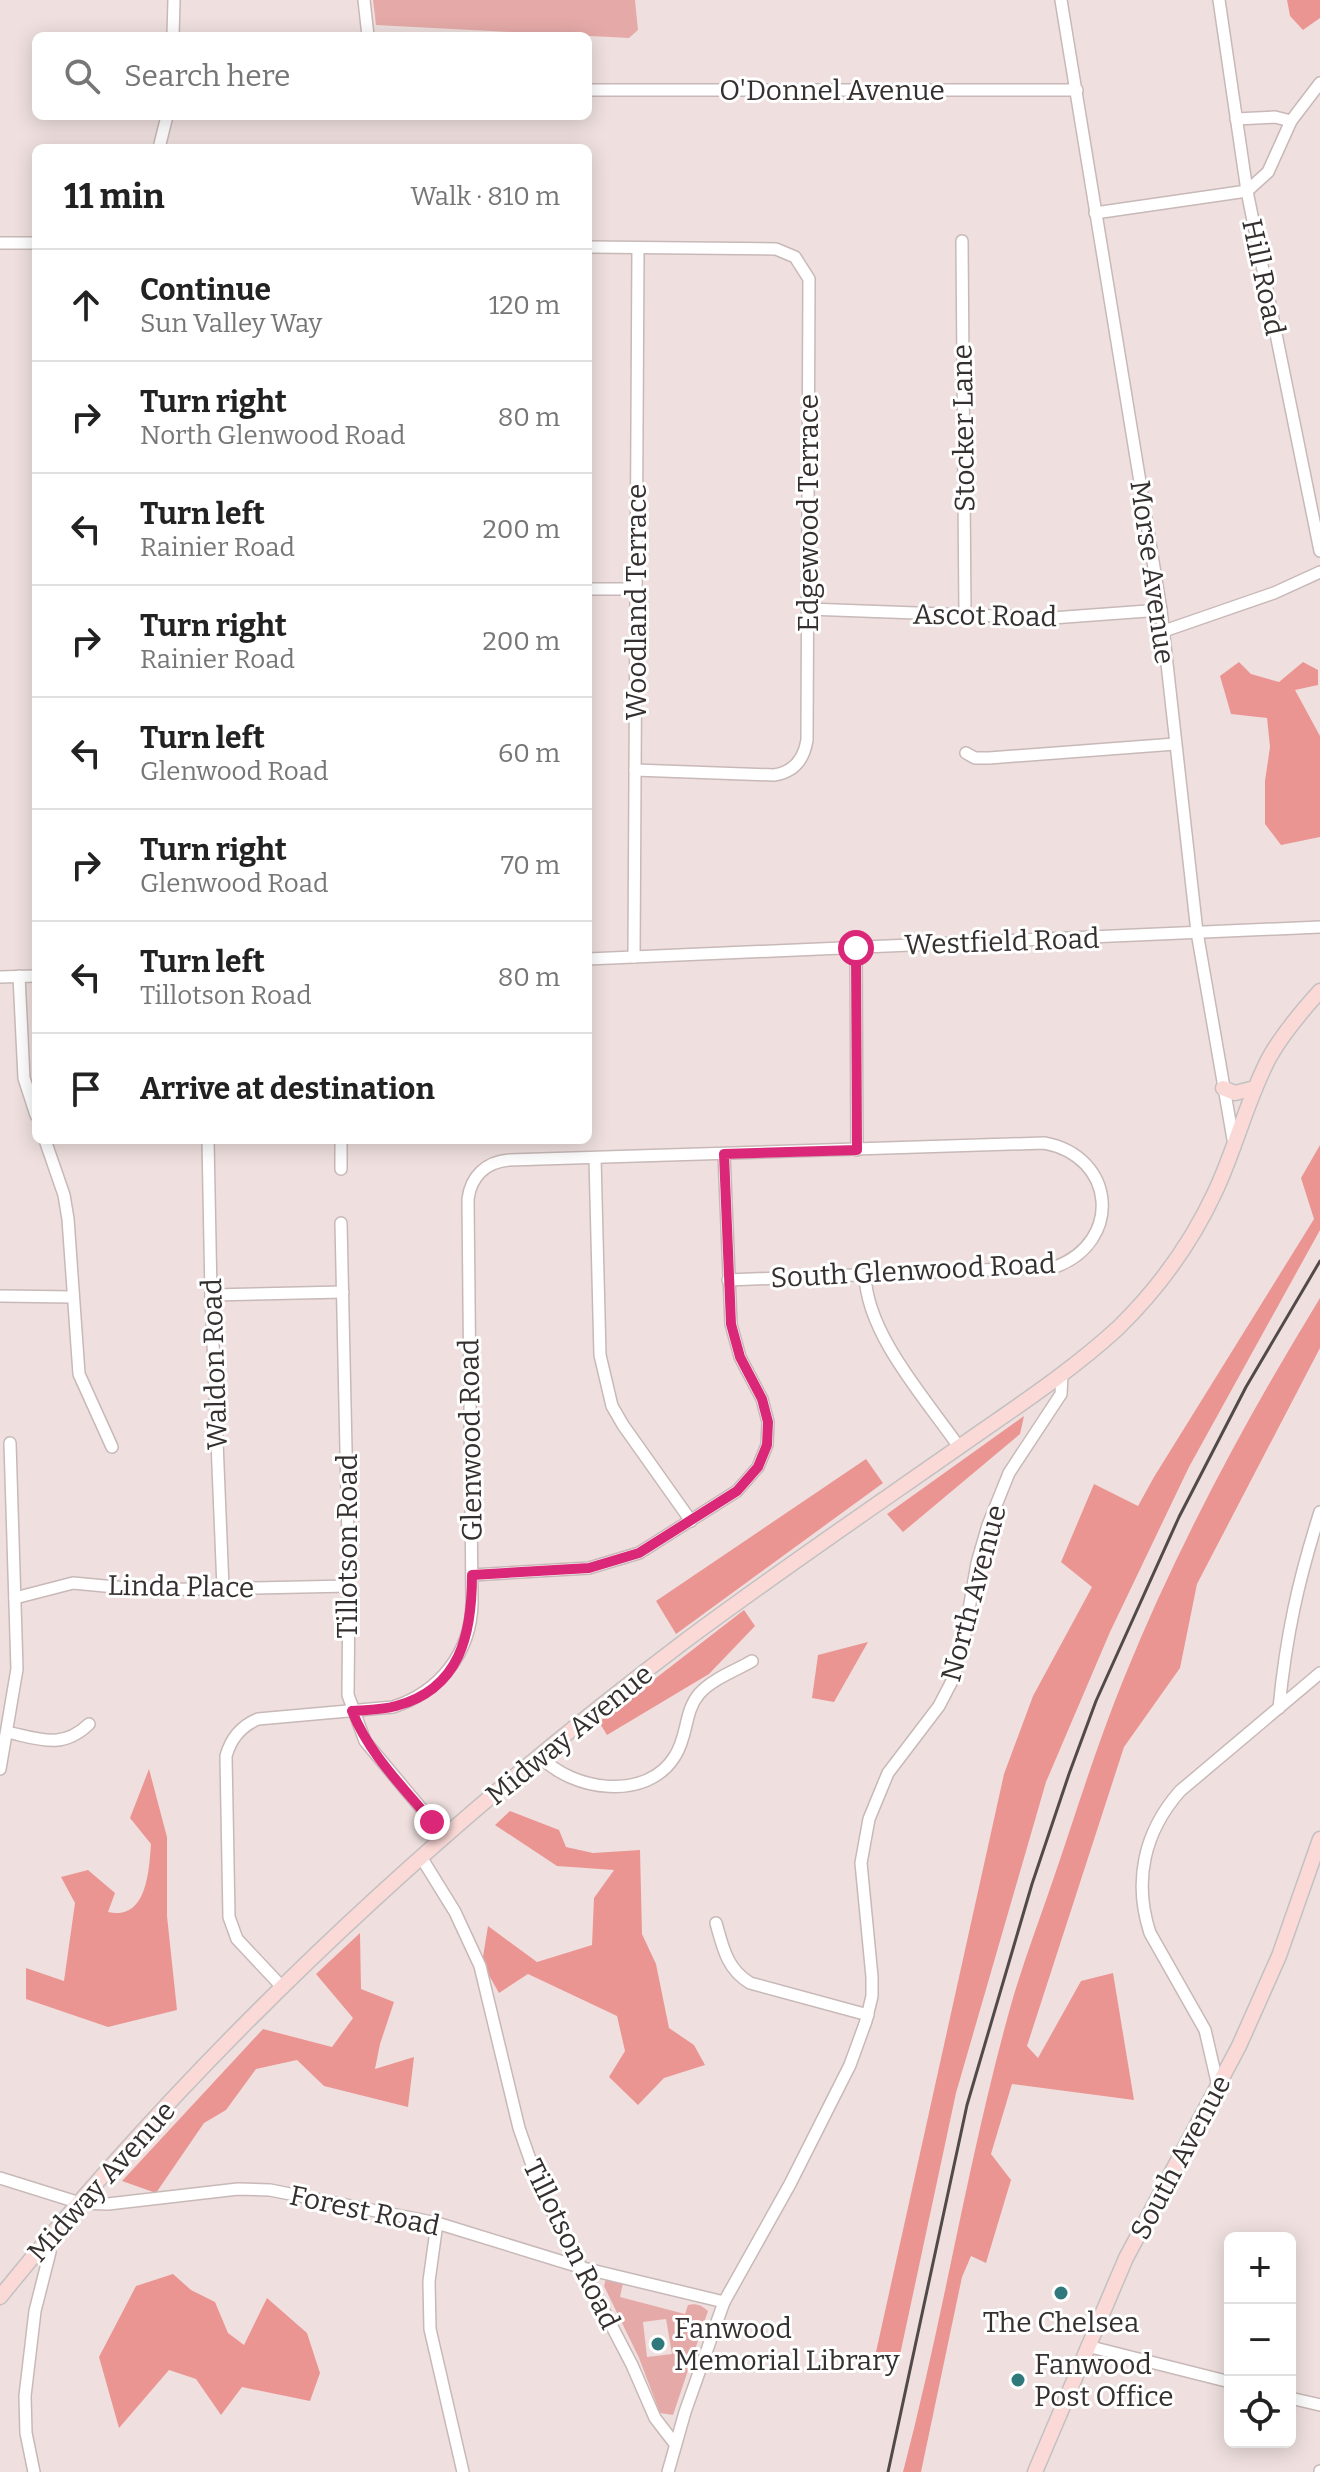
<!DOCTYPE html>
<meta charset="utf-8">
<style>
:root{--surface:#fff;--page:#f6f6f6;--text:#222;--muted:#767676;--line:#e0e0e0}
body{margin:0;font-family:Bitter,serif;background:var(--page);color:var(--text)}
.controls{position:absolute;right:24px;bottom:24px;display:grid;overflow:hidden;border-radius:12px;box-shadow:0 4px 20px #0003}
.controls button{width:72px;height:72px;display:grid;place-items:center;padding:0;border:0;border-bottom:2px solid var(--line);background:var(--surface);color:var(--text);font:40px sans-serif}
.stop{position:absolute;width:24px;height:24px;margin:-18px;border:6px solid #db2777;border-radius:50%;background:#fff}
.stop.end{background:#db2777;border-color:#fff;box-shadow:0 2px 8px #0008}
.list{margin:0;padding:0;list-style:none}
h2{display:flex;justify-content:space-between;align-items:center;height:104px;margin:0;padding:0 32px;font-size:34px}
h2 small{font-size:26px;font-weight:400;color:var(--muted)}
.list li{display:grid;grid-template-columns:52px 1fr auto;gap:24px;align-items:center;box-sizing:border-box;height:112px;padding:0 32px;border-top:2px solid var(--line)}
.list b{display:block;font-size:30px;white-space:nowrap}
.list p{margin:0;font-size:26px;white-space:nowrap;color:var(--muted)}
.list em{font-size:26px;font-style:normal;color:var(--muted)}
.icon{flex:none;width:44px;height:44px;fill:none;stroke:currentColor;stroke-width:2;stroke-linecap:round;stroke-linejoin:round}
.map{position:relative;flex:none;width:1320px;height:2472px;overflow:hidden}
.search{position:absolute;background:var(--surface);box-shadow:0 4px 20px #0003;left:32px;top:32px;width:560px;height:88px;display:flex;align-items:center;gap:20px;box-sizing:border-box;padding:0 28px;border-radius:12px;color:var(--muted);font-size:30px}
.panel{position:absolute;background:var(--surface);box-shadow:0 4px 20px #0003;left:32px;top:144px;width:560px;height:1000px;border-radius:12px}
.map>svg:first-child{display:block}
</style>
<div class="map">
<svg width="1320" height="2472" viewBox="0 0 1320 2472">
<rect width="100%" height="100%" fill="#efe0df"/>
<g fill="#e5aaa8" fill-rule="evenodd">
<path d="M373,0h262l3,30 -9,8 -253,-13z"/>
<path d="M606,2278l17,5 -3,14 65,17 3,-9c9,-2 14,1 20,6l-35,104 -13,-2 -21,-55 -35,-72zM666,2319l6,35 -25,3 -4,-35z"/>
</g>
<g fill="#eb9593">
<path d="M1287,0h33v18l-17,12 -13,-14z"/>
<path d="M1239,662l12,12 28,8 24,-20 15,8v15l-23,5 25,46v101l-39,8 -16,-21v-43l5,-34 -3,-29 -36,-4 -11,-38z"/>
<path d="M1320,1145v85l-131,237 -79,165 -64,150 -90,311 -59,276 -21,-17 128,-578 29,-78 59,-109 -31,-25 33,-78 44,22 16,-29 160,-258 -13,-41z"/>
<path d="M1320,1298v50l-123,236 -17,84 -56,79 -97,299 11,12 43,-77 32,-8 21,127 -122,-16 -21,70 20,26 -25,83 -15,-7 -9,21 -41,195h-18c40,-152 64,-308 106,-460 12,-44 29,-88 44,-132 23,-67 44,-136 71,-202 53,-131 122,-259 196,-380z"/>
<path d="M1024,1416l-4,18 -117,98 -16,-18z"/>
<path d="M866,1459l17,24 -207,151 -20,-33z"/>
<path d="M744,1610l11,16 -46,48 -102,61 -8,-13z"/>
<path d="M868,1642l-34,60 -22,-4 6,-43z"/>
<path d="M149,1769l18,68v79l10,94 -69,17 -82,-28v-31l38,13 11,-78 -14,-26 27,-7 27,23 -7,19c39,9 41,-41 43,-68l-21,-26z"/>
<path d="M510,1811l49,19 7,17 27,6 47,-3 2,84 14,30 13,64 25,17 11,20 -41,13 -26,27 -29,-28 16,-26 -8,-35 -89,-42 -29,19 -17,-30 6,-37 49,36 55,-17 2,-47 20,-28 -57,-4 -62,-41z"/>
<path d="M360,1933l1,56 33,13 -14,42 -5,25 39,-12 -6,50 -84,-21 -27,-26 -41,9 -30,41 -22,13 -48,70 -34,-12 141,-152 69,18 21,-29 -37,-44z"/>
<path d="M173,2274l18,16 24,12 13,31 16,12 23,-47 40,35 13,40 -10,28 -68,-14 -21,28 -25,-36 -27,-9 -50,58 -20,-71 37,-71z"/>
</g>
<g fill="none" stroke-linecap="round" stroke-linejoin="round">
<defs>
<g id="minor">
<path d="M364,0l4,36"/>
<path d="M1061,0l100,610 36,322 37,213"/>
<path d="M1219,0l28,191 73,360"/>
<path d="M173,36l1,-36"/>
<path d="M588,90h489"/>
<path d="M1236,119l39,-2 16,4"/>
<path d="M159,148l8,-32"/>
<path d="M1095,213l152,-22 21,-19 23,-51 29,-38"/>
<path d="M962,241l3,374"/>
<path d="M0,243h36"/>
<path d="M588,247l188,2 19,8 14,22 -2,461c-3,19 -13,32 -33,35l-139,-5"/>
<path d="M588,589h48"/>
<path d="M808,609l244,9 109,-8"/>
<path d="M1164,631l110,-38 46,-21"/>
<path d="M966,753l9,5h14l186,-14"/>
<path d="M856,948l1,202"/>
<path d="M634,957l4,-709"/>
<path d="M588,959l732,-32"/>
<path d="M19,976l5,102 12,37"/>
<path d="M0,977l36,-1"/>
<path d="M45,1140l19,55 4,24 11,155 33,73"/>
<path d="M208,1140l3,155 12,293"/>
<path d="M341,1140v29"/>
<path d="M595,1158l5,197 12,51 11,19 68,96"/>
<path d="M341,1223l8,363 -1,109 17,46 80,96"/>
<path d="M865,1275c2,60 61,124 94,172"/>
<path d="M211,1295l132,-3"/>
<path d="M0,1296l73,1"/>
<path d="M472,1575l117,-7 50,-15 98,-62 21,-24 9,-22 1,-23 -6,-23 -22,-42 -9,-33 -7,-170"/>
<path d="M15,1598l58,-15 74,7 202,-4"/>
<path d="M1279,1708c7,-72 19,-127 41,-196"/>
<path d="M7,1732c32,7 55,18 82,-8"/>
<path d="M540,1756c32,35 107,46 135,0 13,-20 9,-44 24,-62 13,-15 36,-23 53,-33"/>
<path d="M0,1769l17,-100 -7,-226"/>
<path d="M421,1857l34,55 25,54 39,162 21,60 92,177 23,53 20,26"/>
<path d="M716,1923c7,25 11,46 34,60l118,32"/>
<path d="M283,1988l-46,-49 -8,-22 -3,-161c5,-18 15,-30 32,-37l135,-12c47,-15 78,-55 79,-104l-4,-404c3,-23 18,-37 41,-39l535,-17c72,13 79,99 11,124l-327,13"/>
<path d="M1218,2086l-13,-56 -55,-97c-17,-52 -6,-101 30,-142l140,-118"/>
<path d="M0,2178l80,25 28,1 130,-15 32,1 167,33 146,45 141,34"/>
<path d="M437,2223l-8,58 1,48 33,143"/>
<path d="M1087,2346l143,36"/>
<path d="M1290,2398l30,7"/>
<path d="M34,2472l-8,-39 -1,-37 10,-85 15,-59 -4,-12"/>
<path d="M668,2472l17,-60 39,-110 66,-118 60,-119 16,-44 6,-25v-19l-11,-114 8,-44 19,-46 51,-67 14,-27 10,-35 14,-81 11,-38 21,-52 52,-79 1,-19"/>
<path d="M1320,2472v-1"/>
</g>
<g id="major">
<path d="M1223,1088l12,5 20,-5"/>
<path d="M0,2297c198,-245 430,-463 681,-653 91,-68 185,-132 278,-197 54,-38 110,-74 159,-119 41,-40 74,-86 98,-138 20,-43 31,-90 53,-132 14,-25 32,-46 51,-67"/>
<path d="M1035,2472l91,-214 113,-212 40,-90 41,-117"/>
</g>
</defs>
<use href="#minor" stroke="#c8b9b8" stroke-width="14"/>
<use href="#major" stroke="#c2c1c1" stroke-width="17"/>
<use href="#minor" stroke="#fff" stroke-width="11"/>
<use href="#major" stroke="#fbd9d7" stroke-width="14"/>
<path stroke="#514a49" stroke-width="3" d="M888,2472l79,-367 65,-221 37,-110 27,-73 83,-184 67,-130 74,-126"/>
</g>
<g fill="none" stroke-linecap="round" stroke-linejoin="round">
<path stroke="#db2777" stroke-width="10" d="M432,1822c-29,-35 -63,-68 -80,-111 14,-1 30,-1 44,-5 65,-17 76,-73 76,-131l117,-7 50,-15 98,-62 21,-24 9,-22 1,-23 -6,-23 -22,-42 -9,-33 -7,-170 133,-4 -1,-202"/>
</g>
<g fill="#2f797d" stroke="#fff" stroke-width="3">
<circle cx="1061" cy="2293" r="8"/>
<circle cx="658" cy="2344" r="8"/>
<circle cx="1018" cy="2380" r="8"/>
</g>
<g text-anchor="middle" stroke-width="6" stroke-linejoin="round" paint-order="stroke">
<g font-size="28" fill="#35302f" stroke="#fff">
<text x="832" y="100">O'Donnel Avenue</text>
<text transform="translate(1264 277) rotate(78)" y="10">Hill Road</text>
<text transform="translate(963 428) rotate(-91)" y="10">Stocker Lane</text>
<text transform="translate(808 513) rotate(-90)" y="10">Edgewood Terrace</text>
<text transform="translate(1153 572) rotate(82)" y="10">Morse Avenue</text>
<text transform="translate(636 602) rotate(-90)" y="10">Woodland Terrace</text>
<text transform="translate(985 615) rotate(1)" y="10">Ascot Road</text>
<text transform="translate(1002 941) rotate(-2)" y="10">Westfield Road</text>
<text transform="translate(913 1270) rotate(-3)" y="10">South Glenwood Road</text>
<text transform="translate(214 1364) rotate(-92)" y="10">Waldon Road</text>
<text transform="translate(470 1440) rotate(-91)" y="10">Glenwood Road</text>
<text transform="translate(347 1546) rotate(-90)" y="10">Tillotson Road</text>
<text transform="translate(181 1586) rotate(1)" y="10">Linda Place</text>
<text transform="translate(973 1593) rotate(-75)" y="10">North Avenue</text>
<text transform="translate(569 1734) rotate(-39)" y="10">Midway Avenue</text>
<text transform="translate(1180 2157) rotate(-62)" y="10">South Avenue</text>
<text transform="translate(101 2181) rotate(-48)" y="10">Midway Avenue</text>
<text transform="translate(365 2210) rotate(12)" y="10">Forest Road</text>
<text transform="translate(572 2244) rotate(64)" y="10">Tillotson Road</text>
</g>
<g font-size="28" fill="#35302f" stroke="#fff" text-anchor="start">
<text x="1061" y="2332" text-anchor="middle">The Chelsea</text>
<text x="674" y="2338">Fanwood<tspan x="674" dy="32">Memorial Library</tspan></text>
<text x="1034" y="2374">Fanwood<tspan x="1034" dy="32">Post Office</tspan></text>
</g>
</g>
</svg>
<div class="controls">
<button>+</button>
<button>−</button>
<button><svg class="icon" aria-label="locate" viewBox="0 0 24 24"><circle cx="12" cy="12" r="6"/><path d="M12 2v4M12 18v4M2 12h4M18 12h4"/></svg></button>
</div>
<div class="stop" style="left:856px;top:948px"></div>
<div class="stop end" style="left:432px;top:1822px"></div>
<div class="search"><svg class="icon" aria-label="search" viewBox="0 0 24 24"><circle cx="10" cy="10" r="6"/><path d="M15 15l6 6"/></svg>Search here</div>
<section class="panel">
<h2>11 min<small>Walk · 810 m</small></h2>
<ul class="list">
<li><svg class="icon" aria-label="ahead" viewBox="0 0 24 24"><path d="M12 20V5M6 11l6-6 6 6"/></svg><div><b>Continue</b><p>Sun Valley Way</p></div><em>120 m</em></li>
<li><svg class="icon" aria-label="right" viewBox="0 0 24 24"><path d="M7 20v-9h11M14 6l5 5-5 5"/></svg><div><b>Turn right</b><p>North Glenwood Road</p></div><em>80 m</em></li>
<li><svg class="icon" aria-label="left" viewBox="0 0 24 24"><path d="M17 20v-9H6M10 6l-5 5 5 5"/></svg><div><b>Turn left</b><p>Rainier Road</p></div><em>200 m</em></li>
<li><svg class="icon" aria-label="right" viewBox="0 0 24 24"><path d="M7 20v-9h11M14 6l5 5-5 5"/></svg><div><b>Turn right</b><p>Rainier Road</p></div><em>200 m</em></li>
<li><svg class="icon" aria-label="left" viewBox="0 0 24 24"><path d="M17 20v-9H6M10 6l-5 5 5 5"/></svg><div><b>Turn left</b><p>Glenwood Road</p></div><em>60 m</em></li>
<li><svg class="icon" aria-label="right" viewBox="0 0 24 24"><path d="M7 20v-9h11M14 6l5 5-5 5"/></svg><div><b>Turn right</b><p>Glenwood Road</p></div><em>70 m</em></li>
<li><svg class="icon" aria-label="left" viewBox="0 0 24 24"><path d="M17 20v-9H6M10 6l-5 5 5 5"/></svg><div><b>Turn left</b><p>Tillotson Road</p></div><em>80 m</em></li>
<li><svg class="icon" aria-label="arrive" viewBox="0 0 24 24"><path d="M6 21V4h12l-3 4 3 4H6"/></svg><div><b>Arrive at destination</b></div></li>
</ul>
</section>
</div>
